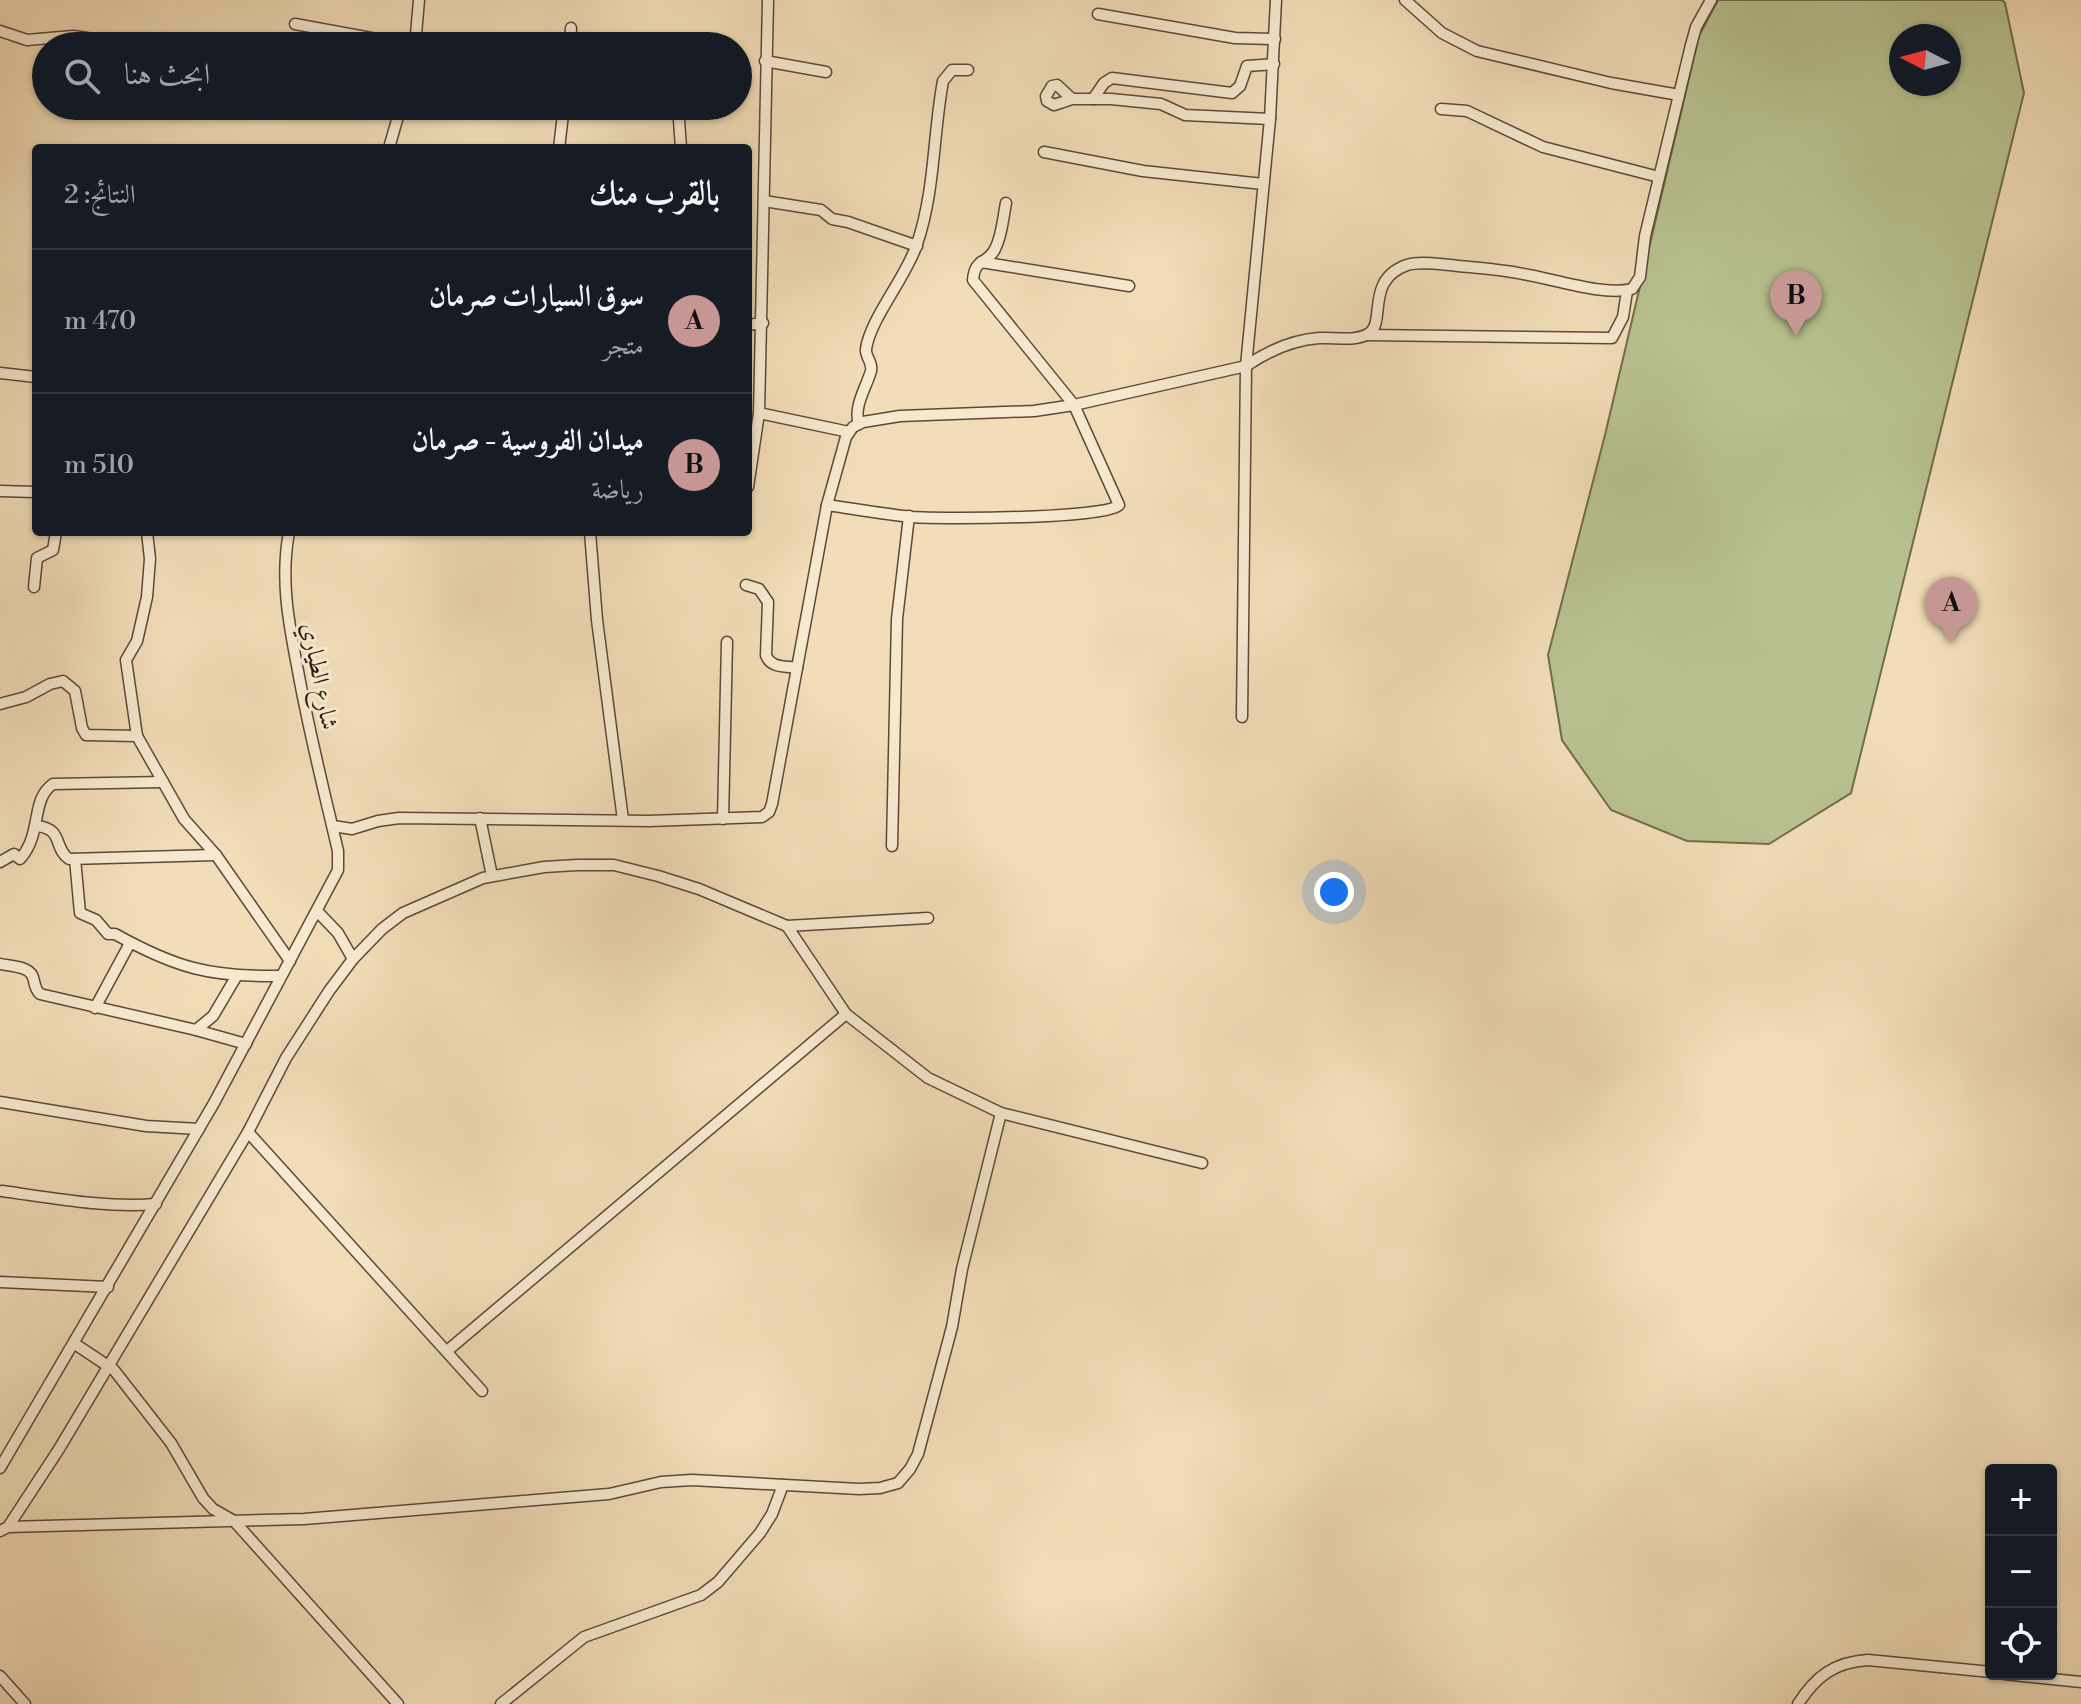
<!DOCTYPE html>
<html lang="ar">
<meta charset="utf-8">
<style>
:root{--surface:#171b24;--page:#20242c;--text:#f1f3f6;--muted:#9ea1a6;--line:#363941;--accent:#c59692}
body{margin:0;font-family:"Libre Bodoni",Amiri,serif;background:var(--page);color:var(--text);direction:rtl}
.controls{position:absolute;right:24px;bottom:24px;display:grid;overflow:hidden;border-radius:8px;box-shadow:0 2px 6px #0004}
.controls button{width:72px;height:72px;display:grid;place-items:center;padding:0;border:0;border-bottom:2px solid var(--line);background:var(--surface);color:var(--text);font:40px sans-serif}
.compass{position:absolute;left:1889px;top:24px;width:72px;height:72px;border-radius:50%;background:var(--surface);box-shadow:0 2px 6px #0004;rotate:276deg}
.you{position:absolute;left:1334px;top:892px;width:28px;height:28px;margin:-20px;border:6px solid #fff;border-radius:50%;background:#1a73e8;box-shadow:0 0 0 12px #1a73e833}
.badge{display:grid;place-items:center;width:52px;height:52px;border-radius:50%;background:var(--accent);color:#111;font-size:26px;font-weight:700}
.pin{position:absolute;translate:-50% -66px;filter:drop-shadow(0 2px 4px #0008)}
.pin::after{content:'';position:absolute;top:42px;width:28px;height:24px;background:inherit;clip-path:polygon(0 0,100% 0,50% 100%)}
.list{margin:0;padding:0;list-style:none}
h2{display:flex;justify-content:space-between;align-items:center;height:104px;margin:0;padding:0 32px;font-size:34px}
h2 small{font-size:26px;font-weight:400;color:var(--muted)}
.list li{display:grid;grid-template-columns:52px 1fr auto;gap:24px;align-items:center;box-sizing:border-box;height:144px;padding:0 32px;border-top:2px solid var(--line)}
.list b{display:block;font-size:30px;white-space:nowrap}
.list p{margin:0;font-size:26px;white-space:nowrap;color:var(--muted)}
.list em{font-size:26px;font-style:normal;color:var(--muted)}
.icon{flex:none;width:44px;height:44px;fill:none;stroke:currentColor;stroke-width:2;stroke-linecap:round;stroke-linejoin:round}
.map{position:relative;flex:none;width:2081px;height:1704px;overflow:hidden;direction:ltr}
.search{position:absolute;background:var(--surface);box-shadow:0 2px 6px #0004;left:32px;top:32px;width:720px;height:88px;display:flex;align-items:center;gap:20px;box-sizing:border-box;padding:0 28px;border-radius:44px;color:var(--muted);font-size:30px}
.panel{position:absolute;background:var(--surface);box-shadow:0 2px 6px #0004;left:32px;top:144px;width:720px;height:392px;border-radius:8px;direction:rtl}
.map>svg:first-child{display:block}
</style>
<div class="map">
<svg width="2081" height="1704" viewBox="0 0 2081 1704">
<rect width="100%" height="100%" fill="#f2ddb8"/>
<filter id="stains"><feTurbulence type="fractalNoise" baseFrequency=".0025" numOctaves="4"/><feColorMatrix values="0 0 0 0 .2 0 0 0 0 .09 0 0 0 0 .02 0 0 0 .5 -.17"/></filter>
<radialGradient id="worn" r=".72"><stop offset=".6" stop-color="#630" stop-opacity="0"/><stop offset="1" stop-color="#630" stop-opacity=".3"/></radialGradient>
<path fill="#b8c290" stroke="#726c4e" stroke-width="2" fill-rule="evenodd" d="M1718,0h284l3,3 19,90 -173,700 -82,51 -82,-3 -76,-31 -49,-70 -14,-85 57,-220 94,-399zM1901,36h48v48h-48z"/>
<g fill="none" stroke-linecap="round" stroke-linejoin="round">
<defs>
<g id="minor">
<path d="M768,0l-9,413 90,19"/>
<path d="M1405,0l37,33 35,18 134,32 68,12"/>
<path d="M1098,14l137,24 40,1"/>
<path d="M295,24l119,22"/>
<path d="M0,31l27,9 46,-4 14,2 14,7"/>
<path d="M415,46l4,-46"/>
<path d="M570,46l1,-18"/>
<path d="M765,61l61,11"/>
<path d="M1072,99l-15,-14 -5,1 -6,10 1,5 7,4 18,-6h39l50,5 24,11 85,4"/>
<path d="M1093,99l11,-16 8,-5 120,15 8,-7 7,-20 27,-2"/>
<path d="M678,106l3,42"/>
<path d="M1441,109l26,2 76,36 116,30"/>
<path d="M389,148l12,-42"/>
<path d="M559,148l5,-42"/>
<path d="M1044,152l99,19 120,13"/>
<path d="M764,201l57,9 11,9 16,3 69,24"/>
<path d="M981,262l148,24"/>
<path d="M748,325l15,-2"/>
<path d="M1367,335l245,3 11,-21 4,-26"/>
<path d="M0,373l36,4"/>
<path d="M859,424c-6,-17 7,-36 12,-53 2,-9 -6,-14 -5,-22 4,-30 41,-73 51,-105 18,-53 16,-109 26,-163l9,-11h16"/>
<path d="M748,487l11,-74"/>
<path d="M0,491l36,1"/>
<path d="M827,505c28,4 57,9 85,12 28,2 194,2 207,-12l-45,-100 -101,-125c2,-23 14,-15 22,-31 7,-13 8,-31 11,-46"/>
<path d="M147,532l3,27 -3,38 -10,44 -11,19 11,76 47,83 32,36 74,106"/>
<path d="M590,532l7,88 26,200"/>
<path d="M746,585l13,4 9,13 -2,53c4,13 19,11 31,13"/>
<path d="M34,587l3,-29 16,-8 3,-18"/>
<path d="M0,704l26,-7 24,-13 13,-3 12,10 7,37 4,7 51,1"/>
<path d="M1242,717l4,-351 24,-247 6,-119"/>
<path d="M480,818l12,58"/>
<path d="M723,819l4,-177"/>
<path d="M37,826c27,3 16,22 32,33l147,-4"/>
<path d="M333,826l19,3 26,-8 21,-3 250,3 113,-4 7,-5 3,-8 55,-299 19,-68 7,-10 10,-5 37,-6 134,-5 40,-6 172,-39c22,-15 46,-26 73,-28 15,-1 35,4 49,-4 19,-10 -4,-54 39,-69 12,-4 30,-1 43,0 24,3 49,4 73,9 31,5 79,22 109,15l8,-12 5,-41 46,-191 5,-18 15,-27"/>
<path d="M892,846l5,-227 12,-103"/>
<path d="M75,859l5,54 16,7 12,14h7c61,34 95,43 164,42"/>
<path d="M0,862l14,-8 6,5c23,-26 10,-59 33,-75l110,-2"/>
<path d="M317,911l21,22 15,26"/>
<path d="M787,926l59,88 82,64 73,35 201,50"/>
<path d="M0,964c10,2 27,2 32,11 4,8 1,12 8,19l156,36 50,14"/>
<path d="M95,1008l35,-65"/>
<path d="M196,1030l17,-14 23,-39"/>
<path d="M0,1102l146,24 53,3"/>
<path d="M248,1132l234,259"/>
<path d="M2,1191c51,7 102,17 154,13"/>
<path d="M0,1282l108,5"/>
<path d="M75,1344l39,26 57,73 32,55 10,11 21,12 164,183"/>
<path d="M447,1351l399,-337"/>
<path d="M0,1468l214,-365 124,-233v-19c-14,-60 -29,-119 -40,-180 -9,-47 -18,-90 -9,-139"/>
<path d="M8,1527l296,-8 305,-25 52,-12 31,-2 167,9 21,-1 18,-5 12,-14 8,-15 34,-127 10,-58 39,-156"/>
<path d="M0,1531l8,-4 51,-78 189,-317 38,-74 43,-67 24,-32 29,-30 21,-16 80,-35 61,-11 33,-2h37l44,11 41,13 88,37 141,-8"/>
<path d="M2004,1674l77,8"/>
<path d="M0,1676l25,28"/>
<path d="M501,1704l83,-67 117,-42 17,-13 42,-49 12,-19 11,-29"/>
<path d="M1798,1704c18,-28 37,-42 70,-44l123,12"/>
</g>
</defs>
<use href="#minor" stroke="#5e4838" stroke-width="13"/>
<use href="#minor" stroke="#f7e9d1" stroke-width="10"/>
</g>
<g text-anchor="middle" stroke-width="6" stroke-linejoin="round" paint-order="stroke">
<g font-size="24" fill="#2d170d" stroke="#f7e9d1">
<text transform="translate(320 676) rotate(79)" y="8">شارع الطياري</text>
</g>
</g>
<rect width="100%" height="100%" filter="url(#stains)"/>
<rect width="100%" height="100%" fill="url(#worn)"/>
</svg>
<div class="controls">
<button>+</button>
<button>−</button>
<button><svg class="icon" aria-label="locate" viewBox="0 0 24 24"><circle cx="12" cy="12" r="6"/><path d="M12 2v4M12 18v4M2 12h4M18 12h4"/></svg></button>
</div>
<svg class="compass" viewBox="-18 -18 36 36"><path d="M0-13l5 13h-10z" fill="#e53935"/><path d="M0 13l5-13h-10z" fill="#9ea1a6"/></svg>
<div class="you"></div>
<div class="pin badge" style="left:1951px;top:643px">A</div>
<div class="pin badge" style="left:1796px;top:336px">B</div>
<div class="search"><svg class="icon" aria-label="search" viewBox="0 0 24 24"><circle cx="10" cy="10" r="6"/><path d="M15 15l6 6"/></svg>ابحث هنا</div>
<section class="panel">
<h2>بالقرب منك<small>النتائج: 2</small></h2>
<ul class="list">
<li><span class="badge">A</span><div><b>سوق السيارات صرمان</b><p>متجر</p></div><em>470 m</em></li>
<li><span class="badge">B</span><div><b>ميدان الفروسية - صرمان</b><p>رياضة</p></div><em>510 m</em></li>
</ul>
</section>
</div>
